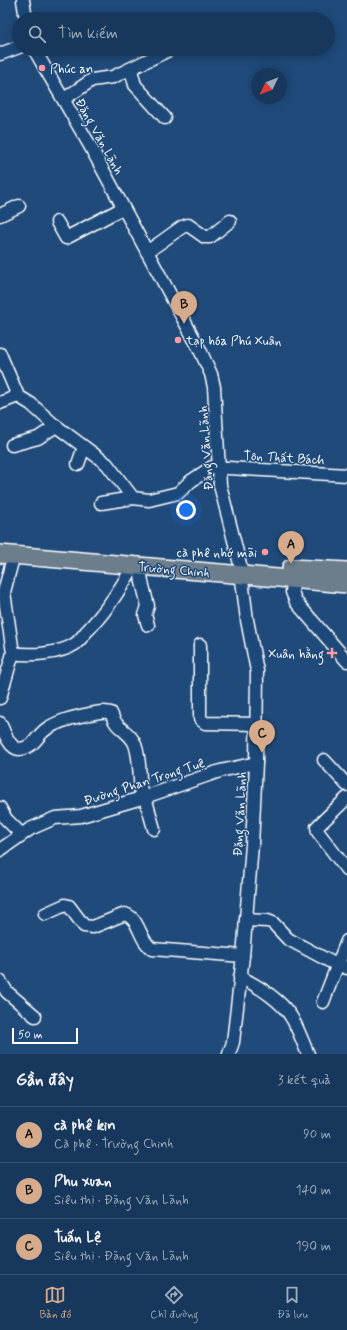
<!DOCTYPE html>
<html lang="vi">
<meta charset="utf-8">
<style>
:root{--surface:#17385c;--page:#244365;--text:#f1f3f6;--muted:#9eacbb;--line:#365272;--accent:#d6ab8b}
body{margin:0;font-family:Mynerve,sans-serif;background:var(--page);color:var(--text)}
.compass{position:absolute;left:251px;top:68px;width:36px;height:36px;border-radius:50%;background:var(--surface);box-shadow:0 2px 10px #0003;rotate:227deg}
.scale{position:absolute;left:12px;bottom:10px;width:66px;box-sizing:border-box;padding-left:4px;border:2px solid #fff;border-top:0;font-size:11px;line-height:14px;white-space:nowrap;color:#fff;-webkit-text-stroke:3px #1f4a7a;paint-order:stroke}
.you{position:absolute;left:186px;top:510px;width:14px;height:14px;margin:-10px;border:3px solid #fff;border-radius:50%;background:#1a73e8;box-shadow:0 0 0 6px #1a73e833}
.badge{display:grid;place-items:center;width:26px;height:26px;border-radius:50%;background:var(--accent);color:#111;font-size:13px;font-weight:700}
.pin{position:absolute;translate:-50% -33px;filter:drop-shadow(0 1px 2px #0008)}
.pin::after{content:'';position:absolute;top:21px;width:14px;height:12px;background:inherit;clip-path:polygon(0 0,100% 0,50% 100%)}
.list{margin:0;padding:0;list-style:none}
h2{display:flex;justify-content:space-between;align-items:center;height:52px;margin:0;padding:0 16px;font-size:17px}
h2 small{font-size:13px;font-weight:400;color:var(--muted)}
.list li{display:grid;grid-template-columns:26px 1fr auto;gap:12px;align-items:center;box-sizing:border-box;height:56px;padding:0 16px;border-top:1px solid var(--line)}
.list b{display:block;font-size:15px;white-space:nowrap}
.list p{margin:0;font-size:13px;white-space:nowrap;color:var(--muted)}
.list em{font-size:13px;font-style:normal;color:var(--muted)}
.icon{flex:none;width:22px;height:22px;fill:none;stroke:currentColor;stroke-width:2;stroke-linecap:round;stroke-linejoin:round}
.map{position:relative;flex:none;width:347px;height:1054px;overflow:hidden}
.search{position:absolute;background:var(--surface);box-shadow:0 2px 10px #0003;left:12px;right:12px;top:12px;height:44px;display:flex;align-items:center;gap:10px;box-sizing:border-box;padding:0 14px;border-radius:22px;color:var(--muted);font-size:15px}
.sheet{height:220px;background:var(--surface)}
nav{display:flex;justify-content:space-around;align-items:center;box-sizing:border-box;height:56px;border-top:1px solid var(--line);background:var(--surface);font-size:11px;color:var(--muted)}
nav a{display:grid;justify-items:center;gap:2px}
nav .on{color:var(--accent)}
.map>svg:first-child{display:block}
</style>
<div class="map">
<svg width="347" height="1054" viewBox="0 0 347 1054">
<rect width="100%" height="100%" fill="#1f4a7a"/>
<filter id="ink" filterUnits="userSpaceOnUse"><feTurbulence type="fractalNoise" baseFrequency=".025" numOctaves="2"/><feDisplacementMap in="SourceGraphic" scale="8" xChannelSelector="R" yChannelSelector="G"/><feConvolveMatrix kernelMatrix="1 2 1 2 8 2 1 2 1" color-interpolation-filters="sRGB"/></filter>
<g filter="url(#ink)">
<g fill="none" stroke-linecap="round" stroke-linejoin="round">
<defs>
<g id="minor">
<path d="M23,0l3,19"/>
<path d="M34,49l55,95 111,206 11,24 3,13 6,98 20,79 7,56 10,51 -1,92 -4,82 -9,111 -10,86 -4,12"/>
<path d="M0,54l19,-7"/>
<path d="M131,70l4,15 30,33"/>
<path d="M64,99l28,-19 21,-3 58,-28"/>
<path d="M0,215l19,-9"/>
<path d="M57,222l9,16 57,-30"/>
<path d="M147,252l35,-25 6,-2 17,12h5l20,-16"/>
<path d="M0,354l18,42 13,8 21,19 55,41 26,34 16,2 29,-7 13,-12 21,-14 135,8"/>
<path d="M0,403l18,-7"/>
<path d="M12,445l26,-7 18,-12"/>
<path d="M78,464l6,-17"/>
<path d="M101,503l32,-5"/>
<path d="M140,566l2,16 6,24 -3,9 3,10"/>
<path d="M294,573l-2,19 4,10 51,59"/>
<path d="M200,645v74l5,4 51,1"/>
<path d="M13,653l-9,-61 10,-38"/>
<path d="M0,698l13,-45c17,3 47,1 62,-9 4,-3 8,-8 11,-12 20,-20 34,-42 48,-67"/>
<path d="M0,723c7,16 13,36 33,20 5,-5 9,-12 15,-15 12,-8 28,-11 41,-14 7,-1 15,-4 22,-1 6,18 15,15 23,29 6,12 6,41 7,56"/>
<path d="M324,760l23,25"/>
<path d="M145,797l9,32"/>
<path d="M347,798l-30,29 1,5 29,38"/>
<path d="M0,808l6,11 15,15"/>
<path d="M0,850l30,-21 25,-11 26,-2 64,-19 75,-26 36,-8"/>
<path d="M45,914l20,-9 4,1 15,20 9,1 32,-13c15,5 14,26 27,35l91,7"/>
<path d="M246,920l22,1 5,2 15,16 43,23 16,6"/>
<path d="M240,977c18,9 44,25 53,43 6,11 10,23 15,34"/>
<path d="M0,981l7,11 28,24"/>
<path d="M323,1002l24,-61"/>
</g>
<g id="highway">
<path d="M0,554l347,30"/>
<path d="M291,568l56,3"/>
</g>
</defs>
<use href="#minor" stroke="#fff" stroke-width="15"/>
<use href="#highway" stroke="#fff" stroke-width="20"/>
<use href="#minor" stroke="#1f4a7a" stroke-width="12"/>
<use href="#highway" stroke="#6c7d8c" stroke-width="17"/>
</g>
</g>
<g fill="#ff9aa2" stroke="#1f4a7a" stroke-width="1.5">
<circle cx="42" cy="68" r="4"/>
<circle cx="178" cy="340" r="4"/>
<circle cx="265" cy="552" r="4"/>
<path d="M330 647h4v4h4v4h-4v4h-4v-4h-4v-4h4z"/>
</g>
<g text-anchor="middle" stroke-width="3" stroke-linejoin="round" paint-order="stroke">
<g font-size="13" fill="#fff" stroke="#1f4a7a" text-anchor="start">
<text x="50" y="73">Phúc an</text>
<text x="186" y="345">tạp hóa Phú Xuân</text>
<text x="257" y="557" text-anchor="end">cà phê nhớ mãi</text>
<text x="324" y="658" text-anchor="end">Xuân hằng</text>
</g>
<g font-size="13" fill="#fff" stroke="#1f4a7a">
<text transform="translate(100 136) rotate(61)" y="5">Đặng Văn Lãnh</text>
<text transform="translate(205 448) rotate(-94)" y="5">Đặng Văn Lãnh</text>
<text transform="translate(284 457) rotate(3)" y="5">Tôn Thất Bách</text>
<text transform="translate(174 569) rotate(5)" y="5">Trường Chinh</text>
<text transform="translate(144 781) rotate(-18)" y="5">Đường Phan Trọng Tuệ</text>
<text transform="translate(239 814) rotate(-87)" y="5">Đặng Văn Lãnh</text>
</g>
</g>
</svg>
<svg class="compass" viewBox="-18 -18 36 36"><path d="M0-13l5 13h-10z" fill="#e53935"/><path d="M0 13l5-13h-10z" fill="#9eacbb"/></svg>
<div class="scale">50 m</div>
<div class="you"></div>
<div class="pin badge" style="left:291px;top:564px">A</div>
<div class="pin badge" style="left:184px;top:324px">B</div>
<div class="pin badge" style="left:262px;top:753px">C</div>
<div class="search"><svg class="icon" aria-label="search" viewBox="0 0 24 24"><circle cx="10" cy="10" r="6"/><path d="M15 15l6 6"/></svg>Tìm kiếm</div>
</div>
<section class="sheet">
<h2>Gần đây<small>3 kết quả</small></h2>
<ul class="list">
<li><span class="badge">A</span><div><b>cà phê kin</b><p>Cà phê · Trường Chinh</p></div><em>90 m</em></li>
<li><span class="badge">B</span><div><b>Phu xuan</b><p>Siêu thị · Đặng Văn Lãnh</p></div><em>140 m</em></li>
<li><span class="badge">C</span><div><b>Tuấn Lệ</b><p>Siêu thị · Đặng Văn Lãnh</p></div><em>190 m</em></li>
</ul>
</section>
<nav>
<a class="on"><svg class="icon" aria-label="map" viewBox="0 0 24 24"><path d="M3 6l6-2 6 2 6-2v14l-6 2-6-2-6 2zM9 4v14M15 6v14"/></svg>Bản đồ</a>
<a><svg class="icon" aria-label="directions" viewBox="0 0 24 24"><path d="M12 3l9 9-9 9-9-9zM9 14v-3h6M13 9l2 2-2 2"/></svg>Chỉ đường</a>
<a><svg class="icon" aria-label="saved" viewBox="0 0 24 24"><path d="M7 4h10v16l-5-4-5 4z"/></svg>Đã lưu</a>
</nav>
